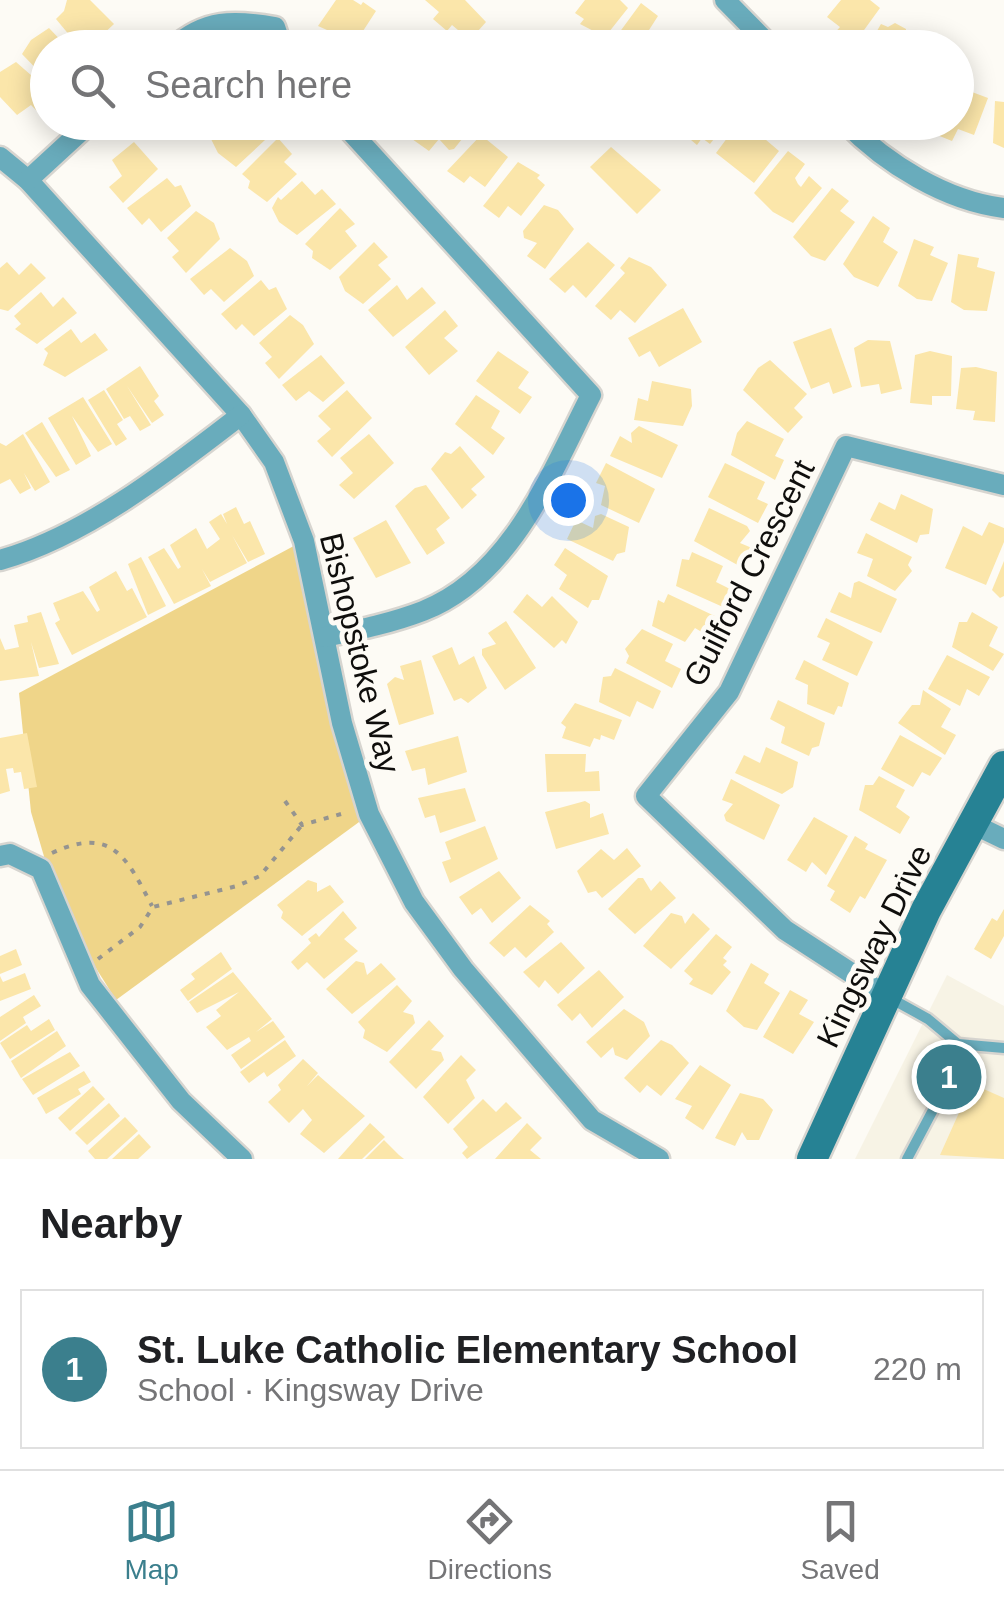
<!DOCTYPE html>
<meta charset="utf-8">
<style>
:root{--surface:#fff;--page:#f6f6f6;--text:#202124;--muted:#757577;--line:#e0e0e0;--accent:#3b7f8d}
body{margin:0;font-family:Helvetica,sans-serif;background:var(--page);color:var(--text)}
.you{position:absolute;left:568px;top:500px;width:35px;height:35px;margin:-25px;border:8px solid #fff;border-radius:50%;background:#1a73e8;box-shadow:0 0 0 15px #1a73e833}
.badge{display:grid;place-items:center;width:65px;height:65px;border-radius:50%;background:var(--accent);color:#fff;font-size:32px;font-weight:700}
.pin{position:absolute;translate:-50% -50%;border:5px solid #fff;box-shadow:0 2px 10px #0006}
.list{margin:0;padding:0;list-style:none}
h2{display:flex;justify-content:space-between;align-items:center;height:130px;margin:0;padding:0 40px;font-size:42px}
h2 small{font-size:32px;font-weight:400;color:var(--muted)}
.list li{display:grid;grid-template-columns:65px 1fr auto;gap:30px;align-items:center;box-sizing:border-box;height:160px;margin:0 20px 20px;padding:0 20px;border:2px solid var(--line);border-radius:0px}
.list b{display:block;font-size:38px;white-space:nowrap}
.list p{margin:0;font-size:32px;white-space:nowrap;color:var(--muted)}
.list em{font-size:32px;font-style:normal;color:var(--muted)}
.icon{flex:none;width:55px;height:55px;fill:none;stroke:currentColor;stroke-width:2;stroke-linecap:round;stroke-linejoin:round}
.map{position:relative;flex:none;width:1004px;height:1159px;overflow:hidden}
.search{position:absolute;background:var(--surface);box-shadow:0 5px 25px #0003;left:30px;right:30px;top:30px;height:110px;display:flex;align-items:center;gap:25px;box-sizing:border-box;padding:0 35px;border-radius:55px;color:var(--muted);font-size:38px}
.sheet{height:310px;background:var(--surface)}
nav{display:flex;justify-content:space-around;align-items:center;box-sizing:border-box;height:140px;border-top:2px solid var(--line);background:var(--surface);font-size:28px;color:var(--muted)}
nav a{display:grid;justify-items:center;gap:5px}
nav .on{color:var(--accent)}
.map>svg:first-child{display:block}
</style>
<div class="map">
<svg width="1004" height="1159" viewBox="0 0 1004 1159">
<rect width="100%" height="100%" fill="#fdfbf5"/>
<path fill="#f7f3e5" d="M947,975l57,31v153h-149z"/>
<path fill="#efd589" d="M305,540l65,274 -254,186 -56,-89 -29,-99 -12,-119z"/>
<g fill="#fbe6aa">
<path d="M67,0h23l24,24 -15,14 7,7 -3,3h-23l-24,-29 8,-8z"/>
<path d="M336,0h17l8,5 2,-3 13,9 -24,37h-22l6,-14 -18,-8z"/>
<path d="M425,0h40l21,22 -16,18 -18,-15 -5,6 -14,-12 6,-7z"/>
<path d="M585,0h35l8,8 -23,29 -25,-13 4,-5 -9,-6z"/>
<path d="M841,0h29l10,8 -29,40 -20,-11 9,-10 -13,-10z"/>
<path d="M641,3l17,13 -9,14 13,10 -6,8h-48z"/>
<path d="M895,23l11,6v8l7,5 -3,6h-43l14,-24 7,3z"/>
<path d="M49,28l19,20h-20v33l-26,-27 9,-14z"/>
<path d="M16,62l32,28v10l-11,11 -6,-6 -14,10 -17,-18v-25z"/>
<path d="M956,86l32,12 -14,37 -16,-6 -6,12 -20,-8 4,-11h20z"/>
<path d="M995,101l9,1v46l-11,-5z"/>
<path d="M231,122h26l-4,3 12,15 -29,27 -18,-14 -7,-14z"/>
<path d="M424,122h48l2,2 -20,25 -5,1 -10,-11 -10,12 -17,-12z"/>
<path d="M682,122h45l-17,22 -8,-6 -5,7 -12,-10 5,-6z"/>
<path d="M739,122h27l-8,11 21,18 -25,32 -38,-30z"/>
<path d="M481,135l27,22 -23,30 -15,-11 -6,7 -17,-12z"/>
<path d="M278,138l14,16 -8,8 13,12 -30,28 -19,-14 2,-7 -8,-7z"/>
<path d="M134,142l24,27 -35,34 -14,-16 13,-11 -10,-16z"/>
<path d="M611,147l50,43 -24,24 -47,-47z"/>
<path d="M788,151l17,13 -10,14 3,6 3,3 8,-11 13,12 -29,35 -20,-11 -19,-19z"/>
<path d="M518,162l22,13 -3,3 8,7 -24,31 -13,-10 -9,12 -16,-12z"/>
<path d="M167,178l8,9 6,-2 10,21 -30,26 -12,-14 -7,7 -15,-17z"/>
<path d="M302,181l13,14 7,-6 14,15 -39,31 -18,-13 -7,-14 6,-11 3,3z"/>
<path d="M832,188l17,13 -9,10 15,11 -30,39 -14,-5 -18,-19z"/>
<path d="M544,205l14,5 16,19 -29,40 -18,-13 10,-13 -13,-5 -1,-7z"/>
<path d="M340,208l15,16 -10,7 12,15 -27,24 -18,-12 1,-7 -8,-7z"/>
<path d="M196,211l18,12 6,16 -34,34 -14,-16 7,-6 -12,-13z"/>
<path d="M873,216l17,12 -7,14 15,10 -20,35 -24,-10 -11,-13z"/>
<path d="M914,239l20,8 -4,8 18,8 -16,38 -15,-2 -19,-13z"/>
<path d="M374,242l14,15 -10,8 13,14 -28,25 -18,-13 -6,-14z"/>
<path d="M588,242l27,23 -29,33 -13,-13 -8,8 -16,-14z"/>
<path d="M230,248l17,13 7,15 -30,26 -13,-13 -7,6 -14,-16z"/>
<path d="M958,254l21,4 -2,9 18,5 -8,39 -23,-1 -13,-8z"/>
<path d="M629,257l22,10 16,18 -32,38 -15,-13 -9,10 -16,-14 30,-33 -5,-5z"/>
<path d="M7,262l12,13 12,-12 15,15 -38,33 -8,-2v-41z"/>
<path d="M261,280l8,10 7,-3 11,22 -33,27 -12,-12 -6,6 -15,-16z"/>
<path d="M397,285l10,15 15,-13 14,16 -43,34 -25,-27z"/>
<path d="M41,292l12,15 10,-10 14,16 -40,31 -22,-15 6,-5 -7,-8z"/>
<path d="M683,308l19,34 -43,25 -9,-16 -11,6 -11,-19z"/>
<path d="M445,310l13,16 -14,12 14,13 -29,24 -24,-28z"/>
<path d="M290,315l13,10 11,19 -35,35 -14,-16 7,-6 -13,-14z"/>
<path d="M831,328l21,59 -19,7 -4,-12 -18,7 -18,-47z"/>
<path d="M71,329l10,14 14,-10 13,17 -43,27 -22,-12 5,-12 -4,-4z"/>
<path d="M868,340l22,1 12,48 -21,5 -2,-10 -18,3 -7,-39z"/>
<path d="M498,351l31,21 -11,16 14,9 -12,17 -44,-33z"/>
<path d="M930,351l22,5 -1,40h-19v9l-22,-2 5,-48z"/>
<path d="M321,355l24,28 -22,19 -14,-11 -13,10 -14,-16z"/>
<path d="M770,360l37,34 -13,14 9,9 -15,16 -45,-43 15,-22z"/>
<path d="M140,366l19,30 -5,5 10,14 -12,8 -25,-37 24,39 -11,6 -10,-15 -6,3 -18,-30z"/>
<path d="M976,367l21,5 -2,50 -22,-2 2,-9 -19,-2 5,-41z"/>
<path d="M652,381l39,8 1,17 -9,20 -49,-6 4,-22 10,3z"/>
<path d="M104,390l19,30 -6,4 10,15 -11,7 -28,-46z"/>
<path d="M347,390l25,28 -40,39 -15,-16 14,-12 -13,-13z"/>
<path d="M476,395l24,16 -9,17 14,10 -12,17 -38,-31z"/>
<path d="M83,397l29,47 -14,8 -26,-36 19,40 -15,9 -28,-47z"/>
<path d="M747,421l37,18 -9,17 9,4 -9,20 -44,-25 6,-22z"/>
<path d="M42,422l28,48 -14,7 -31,-44z"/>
<path d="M639,426l39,19 -16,33 -52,-22 10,-20 12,7 -1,-10z"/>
<path d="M23,434l27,48 -15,9 -11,-18 7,15 -11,6 -10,-15 -10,5v-41l6,3z"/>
<path d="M369,434l25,29 -40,36 -15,-14 14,-12 -13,-15z"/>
<path d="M460,446l25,31 -14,12 6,6 -15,14 -31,-40 14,-17 6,2z"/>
<path d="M606,463l49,26 -16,34 -38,-18 4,-19 -9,-3z"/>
<path d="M725,463l40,19 -8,17 11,5 -10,19 -50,-26z"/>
<path d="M426,485l24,33 -14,11 9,14 -18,12 -32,-49 20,-18z"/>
<path d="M901,494l32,15 -4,25 -9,1 -3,8 -47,-23 9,-18 16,8z"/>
<path d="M236,507l8,17 6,-3 15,33 -17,8 -16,-27 15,28 -37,19 -8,-13 9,17 -37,18 -26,-47 16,-9 14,21 3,-2 -11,-22 26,-17 11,21 13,-10 -11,-17 12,-8 6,10 -4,-10z"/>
<path d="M709,508l38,18 3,5 -10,12 12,5 -9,20 -49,-27z"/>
<path d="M601,514l28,13 -4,25 -8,2 -4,7 -46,-22 9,-19 17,8 2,-12z"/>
<path d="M386,520l25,43 -35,15 -23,-40z"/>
<path d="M989,522l15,6v14l-18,43 -41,-17 18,-42 19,10z"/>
<path d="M866,533l46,24 -4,8 4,6 -17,20 -28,-15 6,-17 -16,-6z"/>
<path d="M565,548l43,28 -9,24h-7l-4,8 -29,-19 8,-14 -13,-10z"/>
<path d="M692,552l31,14 -7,16 16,8 -9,17 -47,-21 6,-27 7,1z"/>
<path d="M141,557l25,49 -18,9 -20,-51z"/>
<path d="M1004,561v35l-4,2 -8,-8z"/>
<path d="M116,571l11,20 5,-3 15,29 -75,38 -17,-32 5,-3 -7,-17 30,-12 14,21 3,-2 -11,-23z"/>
<path d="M859,581l38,18 -16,34 -51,-21 9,-20 12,6 3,-15z"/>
<path d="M527,594l15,13 10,-11 26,26 -12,22 -4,-4 -8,8 -41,-36z"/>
<path d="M668,594l51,24 -9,19 -15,-9 -10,14 -33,-16 6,-26 6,3z"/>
<path d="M41,612l18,52 -20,4 -8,-26 8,34 -39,5v-43l5,12 14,-3 -5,-22 14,-3 -1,-6z"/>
<path d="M972,612l26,15 -9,19 15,8 -11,17 -41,-24 7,-25h8z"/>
<path d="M826,618l47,24 -16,34 -35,-16 8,-17 -13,-6z"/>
<path d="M506,621l30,47 -31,22 -23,-35v-6l14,-5 -8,-11z"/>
<path d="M642,629l31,15 -8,17 16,8 -9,19 -46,-25 3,-7 -4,-7z"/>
<path d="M452,647l7,18 15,-9 13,32 -19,15 -7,-5 -7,3 -22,-45z"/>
<path d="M947,655l43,22 -11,19 -12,-7 -7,17 -32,-17z"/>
<path d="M421,660l13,54 -35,11 -12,-41 8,-7 9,3 -4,-14z"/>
<path d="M804,660l45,23 -7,24 -4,-1 -4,9 -27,-11 1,-19 -13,-6z"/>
<path d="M615,668l46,23 -8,18 -16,-8 -7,16 -31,-15 4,-25 8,-1z"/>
<path d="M923,690l28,19 -10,18 15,8 -11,20 -47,-32 14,-18h8z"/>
<path d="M778,700l47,23 -6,23 -7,2 -3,8 -28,-13 4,-16 -15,-8z"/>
<path d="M575,703l47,17 -8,20 -13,-5 -1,5 -6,-2 -4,9 -28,-9 4,-11 -5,-4z"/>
<path d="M27,733l10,54 -13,2 -3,-17 -7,1 -1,-5 -7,1 4,22 -10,3v-56z"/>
<path d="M900,735l42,23 -12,18 -8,-4 -9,15 -32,-18z"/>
<path d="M458,736l9,36 -39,13 -3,-17 -13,3 -7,-20z"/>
<path d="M766,747l32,15 -5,25 -11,7 -47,-21 9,-18 16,8z"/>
<path d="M545,754h41l-1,18 14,-1 1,20 -53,1z"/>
<path d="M879,776l26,14 -9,17 14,10 -10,17 -41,-24 6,-25h8z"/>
<path d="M731,779l49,26 -16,35 -38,-19 -2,-6 9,-11 -11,-4z"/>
<path d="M465,788l11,33 -36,12 -5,-18 -10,3 -7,-20z"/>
<path d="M585,801l5,3v14l13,-5 6,21 -53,15 -11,-37z"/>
<path d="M814,817l34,19 -22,39 -14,-13 -6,10 -19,-12z"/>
<path d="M485,826l13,33 -48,24 -8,-21 9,-3 -6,-17z"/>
<path d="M855,836l13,8 -3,5 22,11 -22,39 -5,-3 -10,17 -20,-13 5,-9 -8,-5z"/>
<path d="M627,848l14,18 -39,32 -6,-7 -8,2 -11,-22 24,-22 13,11z"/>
<path d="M499,871l22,27 -29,25 -11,-15 -9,7 -13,-18z"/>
<path d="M638,878h5l8,13 9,-10 16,17 -41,36 -27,-25z"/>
<path d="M308,880l9,3v9l13,-7 14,17 -42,34 -21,-18 2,-6 -6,-7z"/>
<path d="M530,905l20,16 -3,3 7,8 -28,26 -11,-11 -11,10 -15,-14z"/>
<path d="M1004,909v27l-13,23 -17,-10 18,-31 5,3z"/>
<path d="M343,911l14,17 -13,11 14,12 -34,28 -17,-17 -9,8 -7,-8 20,-19 -3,-4 8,-6 3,4z"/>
<path d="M671,913l11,3 3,8 8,-11 17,16 -39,40 -28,-23z"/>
<path d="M716,934l16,13 -9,11 4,3 -4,4 8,7 -19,23 -23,-11 4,-5 -9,-8z"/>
<path d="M561,942l24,26 -27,26 -13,-14 -6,8 -16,-16z"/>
<path d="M16,949l6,16 -22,9v-18z"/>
<path d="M221,952l11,17 -44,32 -8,-11 15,-11 -4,-5z"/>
<path d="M356,961l8,2 3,12 14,-12 15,16 -44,35 -26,-25z"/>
<path d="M751,963l18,11 -5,9 16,10 -23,37 -13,-3 -18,-16z"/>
<path d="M599,970l25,27 -32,31 -12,-15 -8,8 -15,-16z"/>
<path d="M233,972l39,47 -16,13 17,-11 12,16 -44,32 -10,-14 20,-14 -2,-4 -22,13 -21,-23 15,-11 -5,-6 23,-18 -42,21 -8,-11z"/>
<path d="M25,973l6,16 -31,12v-25l3,6z"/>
<path d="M397,985l15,16 -9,11 10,3 2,8 -28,29 -24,-14 2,-8 -7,-8z"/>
<path d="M790,990l18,10 -9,14 15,8 -21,32 -30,-17z"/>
<path d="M34,995l7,11 -18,11 3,6 -26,18v-24z"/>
<path d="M624,1009l20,13 6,14 -23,24 -12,-5 -2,-8 -12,11 -15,-16z"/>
<path d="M49,1019l6,11 -45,29 -10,-16 27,-18 4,6z"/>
<path d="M429,1020l15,16 -13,14 10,2 3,8 -28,29 -27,-27z"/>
<path d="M57,1031l9,15 -45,32 -10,-17z"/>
<path d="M285,1040l11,16 -29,21 -3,-5 -15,11 -9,-11z"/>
<path d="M661,1040l11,5 17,18 -28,33 -14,-11 -7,8 -16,-15z"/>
<path d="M70,1052l10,14 -47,29 -11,-16z"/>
<path d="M461,1055l15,15 -10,10 9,18 -27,26 -25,-27z"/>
<path d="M303,1059l15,14 -11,13 11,-11 47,41 -41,37 -24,-19 12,-14 -9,-11 -14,14 -21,-21 13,-12 -3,-5z"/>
<path d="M700,1065l31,20 -28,45 -18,-12 7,-12 -17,-7z"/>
<path d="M84,1071l7,11 -13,7 3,5 -35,20 -9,-16z"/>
<path d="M93,1086l12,13 -35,32 -12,-13z"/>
<path d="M979,1087l25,11v61l-64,-4 22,-49 6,3z"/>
<path d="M740,1093l23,6 10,11 -14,30h-12l-5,-8 -7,14 -20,-8z"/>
<path d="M483,1099l13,13 10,-10 16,16 -55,41 -5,-6 6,-6 -15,-18z"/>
<path d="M109,1103l11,13 -33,29 -12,-12z"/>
<path d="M125,1117l13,14 -31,28h-12l-7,-8z"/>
<path d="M370,1123l15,14 -23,22h-24z"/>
<path d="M527,1123l15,15 -12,12 11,9h-46z"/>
<path d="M139,1134l12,13 -13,12h-26z"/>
<path d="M384,1140l15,15 5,4h-39z"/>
</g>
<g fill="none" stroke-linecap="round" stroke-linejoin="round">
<defs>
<g id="lane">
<path d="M890,998l38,21 30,25 46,4"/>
<path d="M907,1159l44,-83 7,-32"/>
</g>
<g id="street">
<path d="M725,0l47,48"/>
<path d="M173,48c32,-29 61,-28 102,-21l7,21"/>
<path d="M845,122c41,42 101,79 159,86"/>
<path d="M0,157l28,23 213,235 33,47 30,79 38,182 27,91 45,88 49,67 129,151 67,39"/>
<path d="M28,180l63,-58"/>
<path d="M0,560c86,-24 171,-91 241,-145"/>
<path d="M325,637c33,-7 67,-14 98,-26 89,-35 128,-138 168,-216l-249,-273"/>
<path d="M975,825l29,14"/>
<path d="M0,856l10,-2 31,15 49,116 91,116 61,58"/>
<path d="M885,995l-100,-65 -139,-134 83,-104 117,-246 158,39"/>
</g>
<path id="secondary" d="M812,1159l114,-249 78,-144"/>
</defs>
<use href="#lane" stroke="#d7d5d0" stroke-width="15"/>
<use href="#street" stroke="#d7d5d0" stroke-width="25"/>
<use href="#secondary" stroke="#d7d5d0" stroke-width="35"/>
<g stroke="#959490" stroke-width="4" stroke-dasharray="5 8" stroke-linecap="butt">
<path d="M285,801l17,24 46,-13"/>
<path d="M52,853c60,-28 75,5 100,53"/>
<path d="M98,959l42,-32 13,-20 84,-21 23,-10 42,-51"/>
</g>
<use href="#lane" stroke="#69acbc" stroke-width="10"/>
<use href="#street" stroke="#69acbc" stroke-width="20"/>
<use href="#secondary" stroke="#268294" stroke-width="30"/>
</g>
<g text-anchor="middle" stroke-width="10" stroke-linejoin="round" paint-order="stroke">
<g font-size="32" fill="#0f0e0c" stroke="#fdfbf5">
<text transform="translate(749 573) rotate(-63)" y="11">Guilford Crescent</text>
<text transform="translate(360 653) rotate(76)" y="11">Bishopstoke Way</text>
<text transform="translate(874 946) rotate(-64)" y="11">Kingsway Drive</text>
</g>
</g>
</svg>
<div class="you"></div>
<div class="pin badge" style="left:949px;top:1077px">1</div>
<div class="search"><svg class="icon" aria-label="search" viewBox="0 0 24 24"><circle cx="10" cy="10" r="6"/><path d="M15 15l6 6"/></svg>Search here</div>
</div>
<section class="sheet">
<h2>Nearby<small></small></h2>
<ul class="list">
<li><span class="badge">1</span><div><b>St. Luke Catholic Elementary School</b><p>School · Kingsway Drive</p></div><em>220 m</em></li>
</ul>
</section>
<nav>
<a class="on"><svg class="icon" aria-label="map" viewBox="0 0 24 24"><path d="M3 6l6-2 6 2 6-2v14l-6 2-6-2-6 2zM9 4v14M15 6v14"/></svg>Map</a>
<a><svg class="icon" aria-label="directions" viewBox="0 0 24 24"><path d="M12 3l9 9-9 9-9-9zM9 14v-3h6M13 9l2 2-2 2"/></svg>Directions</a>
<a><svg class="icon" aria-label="saved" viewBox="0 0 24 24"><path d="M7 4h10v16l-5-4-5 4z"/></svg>Saved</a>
</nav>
